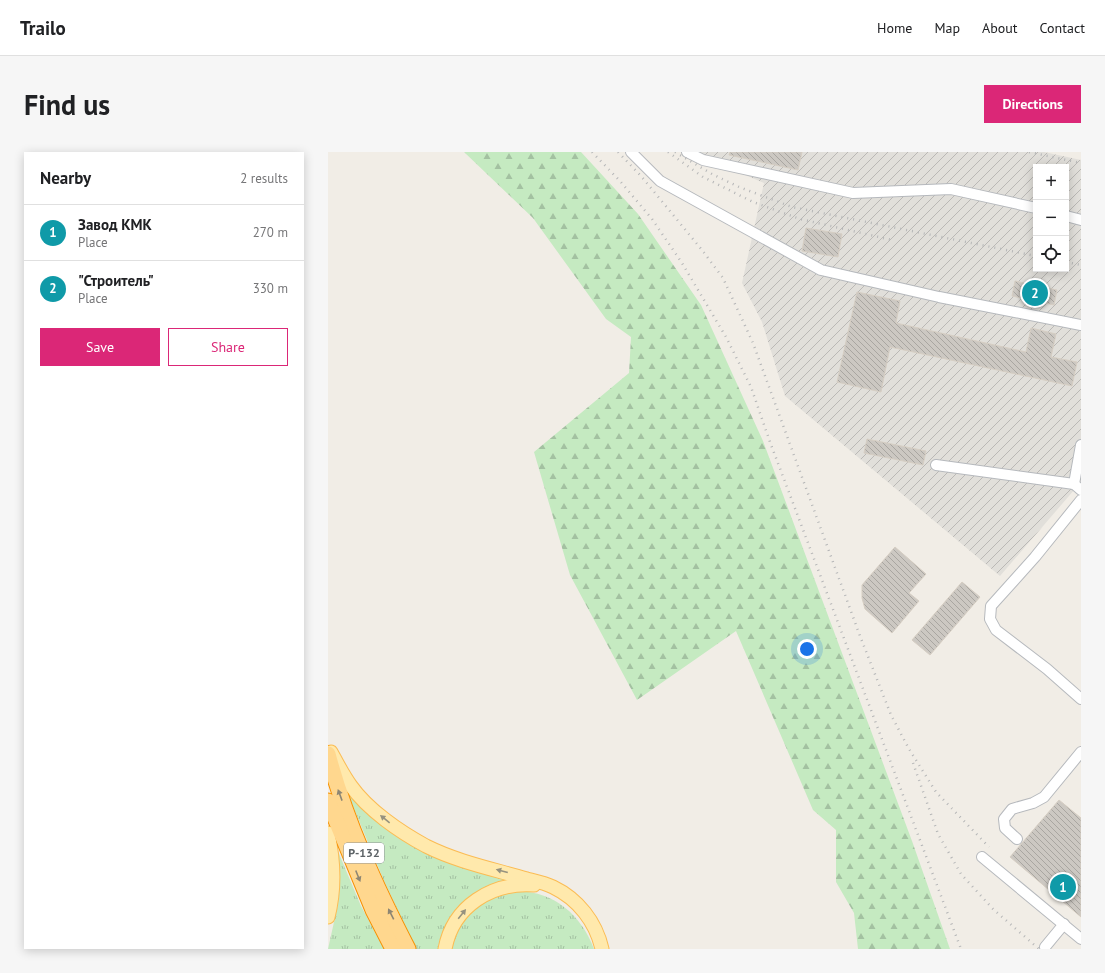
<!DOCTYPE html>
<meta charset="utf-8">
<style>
:root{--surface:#fff;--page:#f6f6f6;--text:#202124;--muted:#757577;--line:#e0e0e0;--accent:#db2777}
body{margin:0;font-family:"PT Sans",sans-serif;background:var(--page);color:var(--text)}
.controls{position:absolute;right:12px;top:12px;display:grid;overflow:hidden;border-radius:0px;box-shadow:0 2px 10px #0003}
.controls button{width:36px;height:36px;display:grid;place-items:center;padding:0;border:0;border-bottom:1px solid var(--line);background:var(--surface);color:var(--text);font:20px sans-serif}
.you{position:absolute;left:479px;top:497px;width:14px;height:14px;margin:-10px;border:3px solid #fff;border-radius:50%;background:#1a73e8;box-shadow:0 0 0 6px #1a73e833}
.badge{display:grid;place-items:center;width:26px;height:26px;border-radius:50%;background:var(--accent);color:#fff;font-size:13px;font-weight:700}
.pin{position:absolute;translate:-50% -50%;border:2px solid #fff;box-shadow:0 1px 4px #0006}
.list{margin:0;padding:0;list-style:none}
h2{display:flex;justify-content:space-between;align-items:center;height:52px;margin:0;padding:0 16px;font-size:17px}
h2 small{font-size:13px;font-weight:400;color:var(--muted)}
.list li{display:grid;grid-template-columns:26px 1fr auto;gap:12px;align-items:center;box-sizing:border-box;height:56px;padding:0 16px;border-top:1px solid var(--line)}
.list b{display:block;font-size:15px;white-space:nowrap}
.list p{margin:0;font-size:13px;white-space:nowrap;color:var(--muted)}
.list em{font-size:13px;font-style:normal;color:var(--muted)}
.actions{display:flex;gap:8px;padding:12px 16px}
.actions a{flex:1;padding:9px 0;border:1px solid var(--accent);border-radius:0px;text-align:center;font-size:14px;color:var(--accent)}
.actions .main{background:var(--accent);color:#fff}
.icon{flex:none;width:22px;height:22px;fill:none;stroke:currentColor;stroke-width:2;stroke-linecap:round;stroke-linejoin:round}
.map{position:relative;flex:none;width:753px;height:797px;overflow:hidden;border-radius:0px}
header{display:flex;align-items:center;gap:24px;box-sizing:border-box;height:56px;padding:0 20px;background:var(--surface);border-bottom:1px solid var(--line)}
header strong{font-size:19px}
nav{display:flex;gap:22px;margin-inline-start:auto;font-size:14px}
.intro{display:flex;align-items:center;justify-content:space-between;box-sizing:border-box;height:96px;padding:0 24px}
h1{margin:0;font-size:28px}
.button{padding:10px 18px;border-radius:0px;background:var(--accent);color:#fff;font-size:14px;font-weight:700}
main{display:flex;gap:24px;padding:0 24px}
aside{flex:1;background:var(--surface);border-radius:0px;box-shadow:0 2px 10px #0003}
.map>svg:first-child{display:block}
</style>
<header>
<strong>Trailo</strong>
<nav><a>Home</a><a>Map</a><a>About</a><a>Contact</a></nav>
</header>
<div class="intro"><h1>Find us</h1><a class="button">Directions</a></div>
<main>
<aside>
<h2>Nearby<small>2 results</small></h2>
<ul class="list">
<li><span class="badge" style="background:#0f9aa8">1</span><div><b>Завод КМК</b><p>Place</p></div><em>270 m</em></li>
<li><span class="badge" style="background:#0f9aa8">2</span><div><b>&quot;Строитель&quot;</b><p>Place</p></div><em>330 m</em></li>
</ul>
<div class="actions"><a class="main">Save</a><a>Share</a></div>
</aside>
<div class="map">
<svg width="753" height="797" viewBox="0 0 753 797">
<defs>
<pattern id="industrial-furrows" width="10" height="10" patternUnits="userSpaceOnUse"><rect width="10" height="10" fill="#e1dfda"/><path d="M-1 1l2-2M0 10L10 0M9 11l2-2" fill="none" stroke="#bab8b5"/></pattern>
<pattern id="grass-tufts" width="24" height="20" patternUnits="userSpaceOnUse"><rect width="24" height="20" fill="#c5eac1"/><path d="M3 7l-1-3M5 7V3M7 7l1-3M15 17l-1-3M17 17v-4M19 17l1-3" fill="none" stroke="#a3c1a1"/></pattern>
<pattern id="forest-firs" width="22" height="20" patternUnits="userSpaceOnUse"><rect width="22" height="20" fill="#c5eac1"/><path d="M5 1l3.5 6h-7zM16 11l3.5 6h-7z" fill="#a3c1a1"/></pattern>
<pattern id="building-back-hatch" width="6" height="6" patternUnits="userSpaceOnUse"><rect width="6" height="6" fill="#ccc8c2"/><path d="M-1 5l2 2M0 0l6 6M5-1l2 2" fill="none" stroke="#a9a6a1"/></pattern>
</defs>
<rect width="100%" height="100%" fill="#f1ede6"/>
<path fill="url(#industrial-furrows)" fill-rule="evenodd" d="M363,0h353l37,8v322l-81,94 -215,-180 -23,-74 -20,-39 22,-100zM708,15h30v102h-30z"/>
<g fill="url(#grass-tufts)">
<path d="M17,635c11,12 22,25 34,36 37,33 82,43 128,56 -37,12 -62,31 -69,70h-22l-32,-68z"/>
<path d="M9,697l24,57 23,43h-56l10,-45 1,-21z"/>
<path d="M190,739c37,1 63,24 76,58h-143l8,-22 15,-19 21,-13z"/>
</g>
<path fill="url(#forest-firs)" d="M136,0h117l57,62 63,91 62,136 149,400 38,108h-92l-4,-36 -18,-31v-52l-23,-20 -77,-179 -99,69 -67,-125 -36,-123 95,-79 2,-36 -25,-18 -73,-101z"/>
<g fill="url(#building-back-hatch)" stroke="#d6cec3">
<path d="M402,0h72l-4,18 -69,-15z"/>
<path d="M478,76l36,6 -4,23 -36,-6z"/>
<path d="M687,129l42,9 -3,15 -42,-9z"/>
<path d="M529,140l43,9 -4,22 130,29 5,-24 25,6 -5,23 26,5 -5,24 -182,-39 -9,45 -44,-10z"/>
<path d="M539,287l59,12 -3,14 -59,-12z"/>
<path d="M567,395l31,27 -17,19 10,8 -27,32 -27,-24 -3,-11v-13z"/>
<path d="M634,430l18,15 -50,58 -18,-15z"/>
<path d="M731,648l22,18v99l-71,-60z"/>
</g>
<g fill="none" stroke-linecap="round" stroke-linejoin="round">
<defs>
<g id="minor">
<path d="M303,0l29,29 161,89 118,27 142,28"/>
<path d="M359,0l16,8 150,33 98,-4 85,19"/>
<path d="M738,64l15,4"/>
<path d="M753,293l-7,39 7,6"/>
<path d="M608,313l138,19"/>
<path d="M753,348l-46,57 -44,49 -1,13 6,11 51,39 34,30"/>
<path d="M689,687l-12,-11 -1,-9 8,-10 21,-6 11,-6 37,-45"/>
<path d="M654,705l99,82"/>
<path d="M717,795l19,-23"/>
</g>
<g id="major">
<path d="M3,600c6,11 12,23 20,34 17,24 49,46 75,60 32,16 67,23 101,33 8,2 18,4 26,8 25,12 43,35 49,62"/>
<path d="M0,681c6,28 7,57 0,84"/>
<path d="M117,797c8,-43 47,-67 89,-64"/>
</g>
<g id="highway">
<path d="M0,602c18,68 48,133 80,195"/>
<path d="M0,649l45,109 20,39"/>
</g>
</defs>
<use href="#minor" stroke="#b6b9bd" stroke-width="12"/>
<use href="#major" stroke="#fbbc54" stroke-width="15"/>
<use href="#highway" stroke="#f69100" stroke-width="17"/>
<use href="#minor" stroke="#fff" stroke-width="10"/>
<use href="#major" stroke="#ffe9ac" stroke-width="13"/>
<use href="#highway" stroke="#ffd78e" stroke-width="15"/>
<g stroke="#b5b6b7" stroke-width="2.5" stroke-dasharray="1 5" stroke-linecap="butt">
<path d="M264,0l28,29 32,38 30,44 44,74 25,50 19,55 191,507"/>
<path d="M290,0l23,24 61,74 21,28 30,65 107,293 31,79 18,34 27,43 53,55"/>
<path d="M340,0l35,25 50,25 47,17 92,21"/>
<path d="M347,0l37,22 27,13 53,20 244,49"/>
<path d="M701,0l52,11"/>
<path d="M738,110l15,3"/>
<path d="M585,611l25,71 23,40 32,35 46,40"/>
</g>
</g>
<defs><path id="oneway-solid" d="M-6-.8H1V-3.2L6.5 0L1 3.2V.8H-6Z"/></defs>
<g fill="#8e8673">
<use href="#oneway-solid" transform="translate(12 643) rotate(-110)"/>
<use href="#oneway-solid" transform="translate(30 724) rotate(68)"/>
<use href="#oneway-solid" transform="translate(63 762) rotate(-117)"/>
</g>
<g fill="#96927f">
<use href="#oneway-solid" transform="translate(57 667) rotate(-141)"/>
<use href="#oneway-solid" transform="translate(174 719) rotate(-165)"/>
<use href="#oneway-solid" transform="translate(134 762) rotate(-51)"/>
</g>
<g text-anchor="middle" stroke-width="3" stroke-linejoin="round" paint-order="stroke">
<rect fill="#fff" stroke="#8e9295" stroke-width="1" x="16" y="691" width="40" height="20" rx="3"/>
<g font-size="12" font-weight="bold" fill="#5d6367">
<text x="36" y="705">Р-132</text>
</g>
</g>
</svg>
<div class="controls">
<button>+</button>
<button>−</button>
<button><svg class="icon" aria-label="locate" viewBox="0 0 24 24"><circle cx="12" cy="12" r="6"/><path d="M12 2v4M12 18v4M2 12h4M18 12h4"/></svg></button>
</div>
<div class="you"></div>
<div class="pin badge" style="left:735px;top:735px;background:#0f9aa8">1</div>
<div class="pin badge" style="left:707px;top:141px;background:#0f9aa8">2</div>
</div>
</main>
